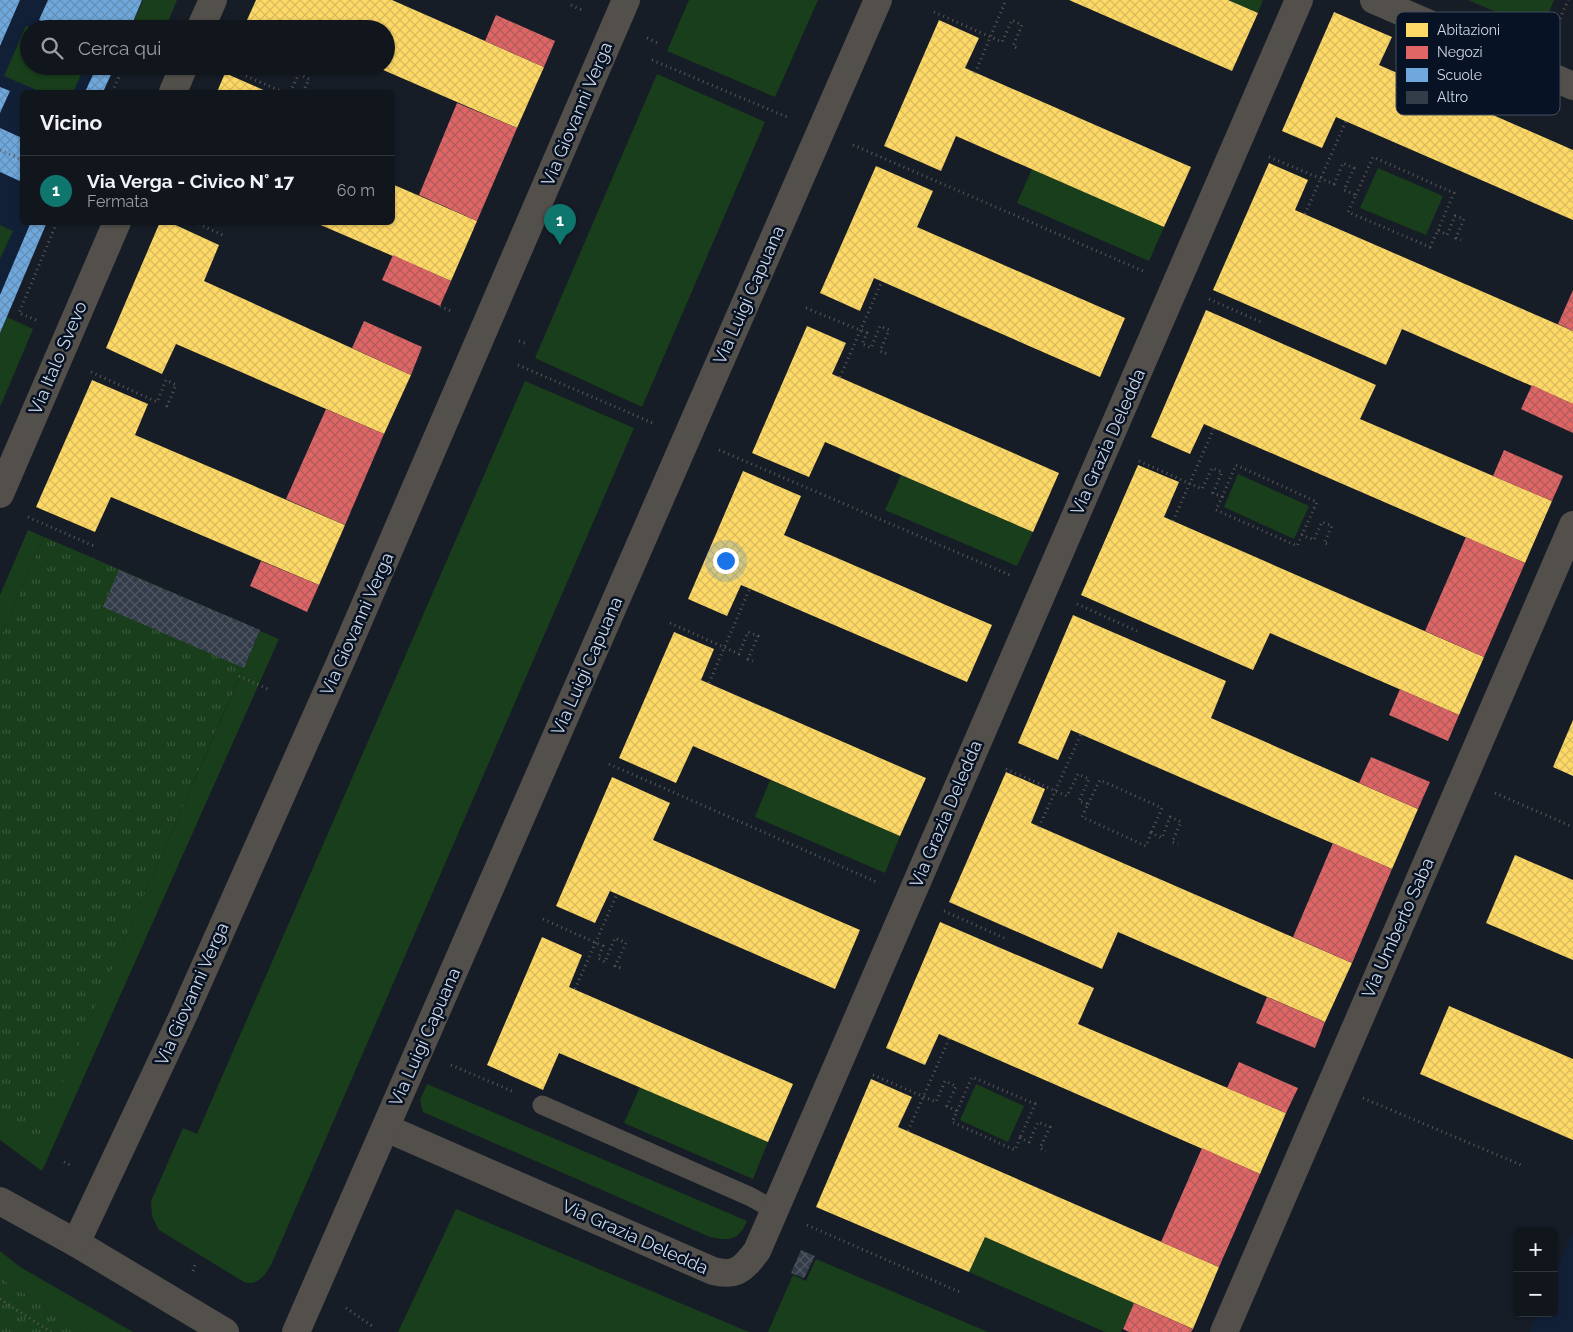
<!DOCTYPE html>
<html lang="it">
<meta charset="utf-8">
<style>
:root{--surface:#11161d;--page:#1e232a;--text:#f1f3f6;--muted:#9c9fa4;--line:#30353b;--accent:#0f766e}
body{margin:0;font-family:Raleway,sans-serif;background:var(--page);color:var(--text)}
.controls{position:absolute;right:15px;bottom:15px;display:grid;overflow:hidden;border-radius:8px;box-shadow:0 1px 4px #0004}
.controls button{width:45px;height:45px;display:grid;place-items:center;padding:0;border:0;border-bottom:1px solid var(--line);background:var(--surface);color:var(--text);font:25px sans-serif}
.you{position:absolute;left:725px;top:560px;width:18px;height:18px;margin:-12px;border:4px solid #fff;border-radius:50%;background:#1a73e8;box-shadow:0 0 0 8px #1a73e833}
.badge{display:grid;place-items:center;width:32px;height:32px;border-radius:50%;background:var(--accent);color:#fff;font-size:16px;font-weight:700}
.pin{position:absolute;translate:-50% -41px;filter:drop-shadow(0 1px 2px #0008)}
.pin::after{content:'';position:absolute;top:26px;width:18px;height:15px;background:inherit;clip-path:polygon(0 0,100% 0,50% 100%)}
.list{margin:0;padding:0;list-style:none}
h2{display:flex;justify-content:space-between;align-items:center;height:65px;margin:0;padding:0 20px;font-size:21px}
h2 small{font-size:16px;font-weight:400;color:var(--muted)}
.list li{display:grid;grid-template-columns:32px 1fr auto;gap:15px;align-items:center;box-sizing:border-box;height:70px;padding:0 20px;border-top:1px solid var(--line)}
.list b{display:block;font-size:19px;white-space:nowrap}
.list p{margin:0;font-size:16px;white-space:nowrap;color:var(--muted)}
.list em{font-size:16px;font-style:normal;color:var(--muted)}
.icon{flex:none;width:28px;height:28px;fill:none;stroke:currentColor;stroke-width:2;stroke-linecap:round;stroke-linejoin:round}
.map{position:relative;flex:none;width:1573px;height:1332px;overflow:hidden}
.search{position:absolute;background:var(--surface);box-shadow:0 1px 4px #0004;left:20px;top:20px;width:375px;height:55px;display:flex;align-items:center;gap:12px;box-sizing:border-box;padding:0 18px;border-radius:28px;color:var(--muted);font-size:19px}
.panel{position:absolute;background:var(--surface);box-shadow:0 1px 4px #0004;left:20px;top:90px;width:375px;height:135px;border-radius:8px}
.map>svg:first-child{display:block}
</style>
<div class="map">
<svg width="1573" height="1332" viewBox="0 0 1573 1332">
<defs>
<pattern id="park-tufts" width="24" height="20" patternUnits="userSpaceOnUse" patternTransform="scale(1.25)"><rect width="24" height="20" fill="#193e1b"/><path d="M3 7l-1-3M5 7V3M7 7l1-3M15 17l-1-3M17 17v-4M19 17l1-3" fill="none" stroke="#39593c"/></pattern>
<pattern id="homes-cross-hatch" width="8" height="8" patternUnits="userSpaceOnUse" patternTransform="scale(1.25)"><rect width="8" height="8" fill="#ffd966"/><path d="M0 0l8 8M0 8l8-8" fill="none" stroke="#d8bb5f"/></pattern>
<pattern id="shops-cross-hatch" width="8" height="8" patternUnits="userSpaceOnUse" patternTransform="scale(1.25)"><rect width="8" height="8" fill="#e06666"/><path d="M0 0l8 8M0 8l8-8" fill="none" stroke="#af5b5c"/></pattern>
<pattern id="schools-cross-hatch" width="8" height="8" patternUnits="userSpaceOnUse" patternTransform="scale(1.25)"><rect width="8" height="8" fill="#6fa8dc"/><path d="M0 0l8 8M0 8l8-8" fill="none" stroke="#638eb6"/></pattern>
<pattern id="building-cross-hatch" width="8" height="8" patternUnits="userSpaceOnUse" patternTransform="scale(1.25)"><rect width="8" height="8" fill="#333c49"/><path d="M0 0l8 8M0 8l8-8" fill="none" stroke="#505763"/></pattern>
</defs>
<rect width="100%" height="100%" fill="#171d27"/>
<g fill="#122037">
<path d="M0,0h143l-13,29h-101v37h86l-12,26h-81v130l25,1 -47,109z"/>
<path d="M1573,1232v100h-44l9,-19h16v-38z"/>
</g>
<g fill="#193e1b">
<path d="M143,0h34l-12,29h-35z"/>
<path d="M689,0h129l-43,97 -108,-46z"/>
<path d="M1228,0h35l-5,13z"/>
<path d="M1468,0h86l-13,31z"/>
<path d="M26,26l6,3h-3v37h56l-12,26h-32l-37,-16z"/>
<path d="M657,74l108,48 -123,285 -107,-49z"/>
<path d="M1378,168l65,28 -17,39 -66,-27z"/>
<path d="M1032,169l132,58 -15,34 -132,-58z"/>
<path d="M0,225l13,6 -13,28z"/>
<path d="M7,317l26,12 -33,78v-74z"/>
<path d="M525,381l109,47 -363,837c-7,11 -13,21 -27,17l-85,-52 -7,-14 -1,-15 32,-73 14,6z"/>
<path d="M1238,474l71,32 -15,33 -70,-32z"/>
<path d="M901,475l132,57 -16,34 -132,-56z"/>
<path d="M28,530l16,7 -44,102v-44z"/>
<path d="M260,631l19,8 -237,532 -42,-31v-21l35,25z"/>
<path d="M770,780l130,56 -15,37 -130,-56z"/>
<path d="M427,1084l320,137c-9,20 -17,20 -37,16l-287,-125 -3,-12z"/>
<path d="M976,1084l48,22 -16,36 -48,-22z"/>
<path d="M640,1087l128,55 -15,37 -129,-56z"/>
<path d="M456,1209l293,123h-351z"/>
<path d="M985,1237l149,66 -13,29h-16l-136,-60z"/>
<path d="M0,1251l20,16 113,65h-48l-85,-54z"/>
<path d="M816,1259l172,73h-220l25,-57 13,6z"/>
</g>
<g fill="url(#park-tufts)">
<path d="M44,537l216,93 -225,515 -35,-26v-480z"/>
<path d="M0,1278l85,54h-85z"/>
</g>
<g fill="url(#homes-cross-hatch)">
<path d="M256,0h136l152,67 -27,61 -143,-62h12v-37h-143z"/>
<path d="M1069,0h159l30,13 -26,58z"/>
<path d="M1334,12l58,25 -13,28 194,85v70l-237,-103 -14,31 -40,-17z"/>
<path d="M939,20l40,18 -14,30 226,99 -27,60 -208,-91 -15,35 -57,-25z"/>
<path d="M225,73l43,19h-51z"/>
<path d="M1269,163l39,17 -13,30 278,121v73l-171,-75 -16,36 -173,-75z"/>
<path d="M876,166l57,25 -16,36 208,91 -25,59 -226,-99 -14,33 -40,-18z"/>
<path d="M392,184l85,37 -26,60 -135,-58 76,-1z"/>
<path d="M160,222h9l50,23 -15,36 207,94 -27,59 -208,-90 -14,30 -56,-26z"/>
<path d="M1206,310l170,75 -16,34 192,82 -27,62 -321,-139 -14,30 -39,-17z"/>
<path d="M807,326l39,17 -14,31 227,99 -26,59 -208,-90 -16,35 -57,-24z"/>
<path d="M92,380l56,24 -13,31 210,90 -26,60 -208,-88 -16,35 -59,-25z"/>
<path d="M1138,465l41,17 -15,35 320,140 -25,58 -189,-82 -17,37 -172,-75z"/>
<path d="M743,471l58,25 -17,39 208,90 -25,57 -226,-97 -14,31 -39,-17z"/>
<path d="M1073,615l153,66 -15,37 207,91 -26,60 -321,-139 -13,30 -40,-17z"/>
<path d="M674,632l40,17 -13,31 225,98 -26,58 -207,-90 -17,37 -57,-25z"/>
<path d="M1573,720v56l-20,-9z"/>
<path d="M1006,772l39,17 -14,34 321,140 -27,59 -207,-90 -16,37 -153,-67z"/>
<path d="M612,777l58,26 -17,37 207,90 -25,59 -225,-98 -15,32 -39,-17z"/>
<path d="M1515,855l58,25v80l-87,-37z"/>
<path d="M940,922l154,66 -16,36 208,89 -26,61 -321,-140 -14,31 -39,-17z"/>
<path d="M542,937l40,18 -13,32 224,97 -25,58 -209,-89 -16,37 -56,-25z"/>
<path d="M1449,1006l124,53v81l-153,-66z"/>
<path d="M871,1079l41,18 -14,30 321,140 -26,62 -208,-92 -16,35 -153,-65z"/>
</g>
<g fill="url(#shops-cross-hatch)">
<path d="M496,15l59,26 -11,26 -59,-26z"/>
<path d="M457,103l60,25 -40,93 -58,-26z"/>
<path d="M393,255l58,26 -11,25 -58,-26z"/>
<path d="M1573,290v41l-15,-7z"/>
<path d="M364,321l58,26 -11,28 -59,-27z"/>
<path d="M1532,385l41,19v29l-52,-24z"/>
<path d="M326,409l58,25 -39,91 -59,-26z"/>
<path d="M1504,450l59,26 -11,25 -59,-25z"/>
<path d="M1466,537l59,26 -41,94 -59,-26z"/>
<path d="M261,561l58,24 -12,27 -57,-26z"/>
<path d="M1400,689l59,26 -11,26 -59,-26z"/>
<path d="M1371,757l59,25 -12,27 -59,-26z"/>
<path d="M1333,843l59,26 -40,94 -59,-26z"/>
<path d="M1267,997l58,25 -10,26 -59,-25z"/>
<path d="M1239,1062l59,26 -12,25 -59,-25z"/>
<path d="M1202,1148l58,26 -41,93 -58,-25z"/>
<path d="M1134,1303l59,26 -2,3h-62l-6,-3z"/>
</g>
<g fill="url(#schools-cross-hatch)">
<path d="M0,0h20l-20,46z"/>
<path d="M48,0h94l-12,29h-71l-20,-9z"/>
<path d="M97,66h18l-12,26h-18z"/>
<path d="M0,87l10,4 -10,22z"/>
<path d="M0,128l22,10v44l-22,-10z"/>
<path d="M31,222h16l-47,111v-38z"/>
</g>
<g fill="url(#building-cross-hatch)">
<path d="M119,570l141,60 -16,38 -141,-61z"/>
<path d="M801,1250l14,6 -11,22 -13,-5z"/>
</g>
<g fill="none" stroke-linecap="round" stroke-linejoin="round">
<g stroke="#5a5858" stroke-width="3" stroke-dasharray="1 4" stroke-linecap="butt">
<path d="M571,5l13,6"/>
<path d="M934,12l68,30 10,-22 10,5 -9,21 6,3"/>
<path d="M1552,37l16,-37"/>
<path d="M647,38l13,6"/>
<path d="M652,60l135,57"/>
<path d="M223,66l60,26"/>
<path d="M975,73l31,-73"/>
<path d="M112,92l12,-26"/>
<path d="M290,92l9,-18 10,5 -6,13"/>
<path d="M853,145l290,126"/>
<path d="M0,150l22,10"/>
<path d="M1269,157l65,27 9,-21 11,5 -10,22 12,5 -8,17 82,35 8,-17 9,5 8,-19 9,3 -8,19 5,2"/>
<path d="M1356,195l17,-38 81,36 -16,37"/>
<path d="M1305,214l41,-93"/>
<path d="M194,222l31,14"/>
<path d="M1209,299l54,24"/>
<path d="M440,306l13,6"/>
<path d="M806,308l61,25 -5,11 9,4 9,-22 9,4 -9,21 7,3"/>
<path d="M36,320l-17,-7 38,-91"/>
<path d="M519,341l8,3"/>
<path d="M518,365l137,59"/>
<path d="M91,372l66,30 9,-22 10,5 -9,21 4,2"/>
<path d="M840,377l42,-96"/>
<path d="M719,450l293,126"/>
<path d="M1139,461l63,28 10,-21 10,4 -9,21 9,4 -6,13 81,36 5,-11 12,5 8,-18 10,4 -8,17 4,1"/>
<path d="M1222,497l14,-32 81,37 -15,33"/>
<path d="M28,517l66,29"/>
<path d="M1173,521l41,-93"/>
<path d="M1077,604l60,27"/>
<path d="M670,623l69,31 9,-22 10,4 -10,23 5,2"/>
<path d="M239,676l31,14"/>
<path d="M709,683l41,-95"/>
<path d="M609,764l270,119"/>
<path d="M1006,769l61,27 11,-22 11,5 -10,22 9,3 -6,13 64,29 5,-13 11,5 8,-21 11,5 -9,20 6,2"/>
<path d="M1495,793l78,34"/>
<path d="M1088,804l12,-24 62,28 -11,25"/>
<path d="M1039,827l42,-93"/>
<path d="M944,911l60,27"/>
<path d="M543,919l60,27 -5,12 7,4 10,-24 11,5 -11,23 6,2"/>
<path d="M575,989l42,-95"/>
<path d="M451,1065l63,27"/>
<path d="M873,1075l63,27 9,-21 11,5 -9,20 10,5 -5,11 63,28 5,-12 9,4 9,-20 12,5 -10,21 6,3"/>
<path d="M1363,1098l158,67"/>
<path d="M957,1111l15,-34 63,27 -15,34"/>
<path d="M908,1131l41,-92"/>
<path d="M64,1162l8,4"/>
<path d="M807,1225l155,68"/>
<path d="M193,1271l3,-9"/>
<path d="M0,1299l51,33"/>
<path d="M346,1308l26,18"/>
</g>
<path stroke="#534f4b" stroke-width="19" d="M542,1105l209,92 23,13"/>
<g stroke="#534f4b" stroke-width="28">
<path d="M1374,0l199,86"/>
<path d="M200,29l13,-29"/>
<path d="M173,92l11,-26"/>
<path d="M0,494l117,-272"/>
<path d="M386,1128l327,143c23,6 30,-2 44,-20l542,-1251"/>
<path d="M0,1201l76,42 149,89"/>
<path d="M76,1243l106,-225 162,-364 282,-654"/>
<path d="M296,1332l582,-1332"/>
<path d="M1224,1332l349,-807"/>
</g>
</g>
<g text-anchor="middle" stroke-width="5" stroke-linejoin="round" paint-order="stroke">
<g font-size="18" fill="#cfd8e5" stroke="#071324">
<text transform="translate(577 114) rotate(-67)" y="6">Via Giovanni Verga</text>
<text transform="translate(749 295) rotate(-66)" y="6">Via Luigi Capuana</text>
<text transform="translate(58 358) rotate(-67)" y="6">Via Italo Svevo</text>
<text transform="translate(1108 442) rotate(-66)" y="6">Via Grazia Deledda</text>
<text transform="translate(357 624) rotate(-66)" y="6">Via Giovanni Verga</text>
<text transform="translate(587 666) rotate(-66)" y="6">Via Luigi Capuana</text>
<text transform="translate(946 814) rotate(-67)" y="6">Via Grazia Deledda</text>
<text transform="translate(1398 928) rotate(-66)" y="6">Via Umberto Saba</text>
<text transform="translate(192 994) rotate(-66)" y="6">Via Giovanni Verga</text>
<text transform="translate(425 1037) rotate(-66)" y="6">Via Luigi Capuana</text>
<text transform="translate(635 1237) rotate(24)" y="6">Via Grazia Deledda</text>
</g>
</g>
<rect x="1396" y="12" width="164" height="103" rx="8" fill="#071324" stroke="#434e5e" stroke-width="1"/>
<rect x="1406" y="23" width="22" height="14" fill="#ffd966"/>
<rect x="1406" y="46" width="22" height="13" fill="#e06666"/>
<rect x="1406" y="68" width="22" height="14" fill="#6fa8dc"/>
<rect x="1406" y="91" width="22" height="13" fill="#333c49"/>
<g font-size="14" fill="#cfd8e5">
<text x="1437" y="35">Abitazioni</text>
<text x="1437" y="57">Negozi</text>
<text x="1437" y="80">Scuole</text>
<text x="1437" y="102">Altro</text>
</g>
</svg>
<div class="controls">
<button>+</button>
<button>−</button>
</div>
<div class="you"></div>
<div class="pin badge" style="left:560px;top:245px">1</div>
<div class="search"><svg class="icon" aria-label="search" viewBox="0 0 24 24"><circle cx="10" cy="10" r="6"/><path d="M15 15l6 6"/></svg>Cerca qui</div>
<section class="panel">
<h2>Vicino<small></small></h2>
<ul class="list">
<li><span class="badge">1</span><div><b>Via Verga - Civico N° 17</b><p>Fermata</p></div><em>60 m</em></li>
</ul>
</section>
</div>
